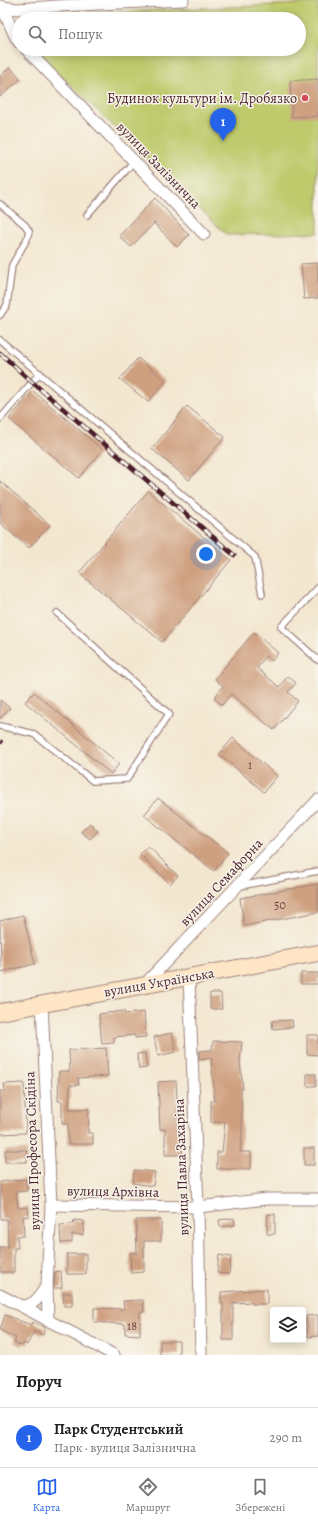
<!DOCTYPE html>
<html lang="uk">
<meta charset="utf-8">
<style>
:root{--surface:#fff;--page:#f6f6f6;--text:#202124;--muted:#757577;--line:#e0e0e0;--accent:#2563eb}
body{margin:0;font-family:Alegreya,serif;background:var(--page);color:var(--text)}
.controls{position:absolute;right:12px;bottom:12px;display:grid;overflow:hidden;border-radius:4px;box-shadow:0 2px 10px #0003}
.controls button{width:36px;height:36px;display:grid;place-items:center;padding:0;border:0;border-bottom:1px solid var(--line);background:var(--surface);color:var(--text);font:20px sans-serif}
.you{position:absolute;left:206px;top:554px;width:14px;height:14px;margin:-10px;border:3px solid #fff;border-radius:50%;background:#1a73e8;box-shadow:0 0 0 6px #1a73e833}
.badge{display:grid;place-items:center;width:26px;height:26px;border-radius:50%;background:var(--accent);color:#fff;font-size:13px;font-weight:700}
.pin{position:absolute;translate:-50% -33px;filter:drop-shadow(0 1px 2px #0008)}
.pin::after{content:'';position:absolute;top:21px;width:14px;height:12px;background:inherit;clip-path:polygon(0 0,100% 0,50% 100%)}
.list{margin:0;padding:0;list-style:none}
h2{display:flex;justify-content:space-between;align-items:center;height:52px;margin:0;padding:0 16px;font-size:17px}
h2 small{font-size:13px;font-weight:400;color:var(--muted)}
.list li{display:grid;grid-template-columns:26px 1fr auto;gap:12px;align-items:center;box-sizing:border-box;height:60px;padding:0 16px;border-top:1px solid var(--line)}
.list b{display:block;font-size:15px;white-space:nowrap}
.list p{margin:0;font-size:13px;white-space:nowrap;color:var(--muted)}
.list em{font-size:13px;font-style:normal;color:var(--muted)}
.icon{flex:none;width:22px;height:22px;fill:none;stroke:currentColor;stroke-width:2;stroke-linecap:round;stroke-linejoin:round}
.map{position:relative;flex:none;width:318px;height:1355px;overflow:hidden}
.search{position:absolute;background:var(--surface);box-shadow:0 2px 10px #0003;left:12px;right:12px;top:12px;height:44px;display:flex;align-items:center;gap:10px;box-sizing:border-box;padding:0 14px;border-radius:22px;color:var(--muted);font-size:15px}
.sheet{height:112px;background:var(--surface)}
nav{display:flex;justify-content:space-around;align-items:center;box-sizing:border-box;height:56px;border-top:1px solid var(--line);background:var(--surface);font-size:11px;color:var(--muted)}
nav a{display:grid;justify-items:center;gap:2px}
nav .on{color:var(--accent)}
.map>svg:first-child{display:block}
</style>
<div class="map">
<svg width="318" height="1355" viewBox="0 0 318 1355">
<rect width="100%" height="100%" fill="#f7f3e8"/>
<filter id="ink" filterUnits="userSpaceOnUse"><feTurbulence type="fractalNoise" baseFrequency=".025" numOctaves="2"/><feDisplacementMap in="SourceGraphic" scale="8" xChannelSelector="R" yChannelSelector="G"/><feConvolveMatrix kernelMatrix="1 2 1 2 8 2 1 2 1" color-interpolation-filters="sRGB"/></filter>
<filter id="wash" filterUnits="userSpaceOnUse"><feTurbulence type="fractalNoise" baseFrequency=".012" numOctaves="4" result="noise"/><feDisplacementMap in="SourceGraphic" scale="16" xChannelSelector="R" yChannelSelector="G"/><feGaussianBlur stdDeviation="0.9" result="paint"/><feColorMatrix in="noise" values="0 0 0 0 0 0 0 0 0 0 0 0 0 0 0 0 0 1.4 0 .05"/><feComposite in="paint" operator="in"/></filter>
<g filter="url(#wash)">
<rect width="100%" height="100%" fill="#f3e7d0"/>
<path fill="#beca6c" stroke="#84744c" d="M318,3v230l-91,2 -194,-186h266v-30h-273v-3z"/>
<g id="blocks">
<g fill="#cfa080">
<path d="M10,67l11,12 -21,18v-21z"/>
<path d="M318,79v37l-26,1 -2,-36z"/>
<path d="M155,198l34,37 -12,12 -23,-24 -23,24 -12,-11z"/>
<path d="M318,263v35l-14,1 -3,-35z"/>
<path d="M138,358l28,23 -18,21 -28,-23z"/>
<path d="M33,391l70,59 -24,28 -70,-59z"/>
<path d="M187,406l38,31 -36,43 -37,-31z"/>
<path d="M0,481l50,44 -21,23 -29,-25z"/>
<path d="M148,491l83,69 -69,82 -83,-69z"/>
<path d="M254,632l24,21 -6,8 -6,-5 -9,12 22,19 9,-11 8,7 -8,9 10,9 -24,29 -43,-36 -9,11 -8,-7 9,-12 -8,-7z"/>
<path d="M34,692l85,72 -8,10 -86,-72z"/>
<path d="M0,700l10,8 -10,11z"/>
<path d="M233,738l44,38 -13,16 -45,-38z"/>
<path d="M158,798l70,55 -14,18 -70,-56z"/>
<path d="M90,823l8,8 -8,8 -9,-7z"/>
<path d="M148,846l30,30 -8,8 -30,-30z"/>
<path d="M318,884v28l-74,14 -4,-28z"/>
<path d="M23,915l12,49 -34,8 -1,-51z"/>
<rect x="301" y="973" width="17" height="11"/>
<path d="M210,993h11l1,16h-12z"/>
<path d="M124,1011l1,3 19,-2 2,25 -11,1v-3l-21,2v6l-12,1 -3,-30z"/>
<path d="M292,1020l1,7 -20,2 -1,-8z"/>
<path d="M172,1033l4,19 -18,4 -4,-19z"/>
<path d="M307,1035h11v20l-11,-1z"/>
<path d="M213,1041l29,1 -2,20 3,27h-2l1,45 -2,18h11v17h-34v-17h5l3,-30h-14v-21h4l-4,-43 -12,2v-9l13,-1z"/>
<path d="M106,1048l2,28 -30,2 1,7h-9l-1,24h20l-1,24h5v11h-25v-20h-6v-23h-4l1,-30h11l-1,-21z"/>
<path d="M145,1053l2,15 -8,1 -2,-15z"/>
<rect x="307" y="1074" width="9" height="12"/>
<path d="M176,1081l3,55h3v19h-17v-26h-5l-2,-47z"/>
<path d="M24,1083l2,50 -26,1v-43h5l-1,-7z"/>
<rect x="304" y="1148" width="10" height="17"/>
<rect x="5" y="1150" width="22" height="12"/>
<path d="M134,1170l21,2 -2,14 -20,-3z"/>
<path d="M26,1179l1,12 -11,1 2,16 10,-1 1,9 -6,1 1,19h-7l1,12h-4v24h-14v-25h8l-1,-28h-6l-1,-37z"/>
<path d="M268,1214h7v20h-8z"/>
<path d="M234,1218l1,7 -15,2 -1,-7z"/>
<path d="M74,1220l10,1 -1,14 -11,-1v8l-11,1 -1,-18 13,-1z"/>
<path d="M136,1220h25v21h-17v31l-13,1 -1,-20h7z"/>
<rect x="67" y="1254" width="19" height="20"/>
<path d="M219,1255l12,2 -2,17 -12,-1z"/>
<path d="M61,1271l1,17h-8l1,-16z"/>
<path d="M267,1289v15h-15v-2l-19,1v37h-10v-37h-2v-11z"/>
<path d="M63,1293h9v13h-8z"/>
<path d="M143,1300l1,12h-4v23l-15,-1v-10l-31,-2v-14l30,1 -1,-8z"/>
<path d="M5,1315l26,10 1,-3 12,5h1l-2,8 -9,-4 -7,14 -3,-2 -2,3 -8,-4 2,-4 -16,-8z"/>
<path d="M318,1315v21l-10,1 -2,-21z"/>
<rect x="160" y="1341" width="19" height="14"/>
</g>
</g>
</g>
<g filter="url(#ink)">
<use href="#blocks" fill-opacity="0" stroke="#9e837e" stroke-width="1"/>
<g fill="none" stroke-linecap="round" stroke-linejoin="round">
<defs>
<g id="service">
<path d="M0,204l25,21 4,6 -2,8 -15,26 -5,40 -7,10"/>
<path d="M87,215l47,-54"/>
<path d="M0,340l255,217 7,37"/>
<path d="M0,419l40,-46"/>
<path d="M318,588l-37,39 37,33"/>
<path d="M0,726l34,8 59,47 34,-2 42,-65 -112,-101"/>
<path d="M240,886l78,-15"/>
</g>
<g id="minor">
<path d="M0,6l2,1 14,31 3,4"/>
<path d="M2,7l15,2 41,-3 125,-6"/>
<path d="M26,49l178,185"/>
<path d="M189,977l9,230 3,148"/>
<path d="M145,984l173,-184"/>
<path d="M42,1003l9,202 -4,79 1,37"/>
<path d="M51,1205l147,2 69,-8h51"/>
<path d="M0,1295l114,60"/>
<path d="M21,1306c14,0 19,-10 26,-21"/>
</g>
<path id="secondary" d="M0,1012l318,-59"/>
</defs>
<use href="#service" stroke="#9e837e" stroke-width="8"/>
<use href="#minor" stroke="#9e837e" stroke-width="13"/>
<use href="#secondary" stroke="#9e837e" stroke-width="18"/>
<use href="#service" stroke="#fff" stroke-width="5.5"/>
<use href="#minor" stroke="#fff" stroke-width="11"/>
<use href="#secondary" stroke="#fde5c5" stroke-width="16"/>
<defs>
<g id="rail">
<path d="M0,353l32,29 202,173"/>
<path d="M0,742h1"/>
</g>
</defs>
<use href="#rail" stroke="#4a1f2b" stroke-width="4.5"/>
<use href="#rail" stroke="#f7f3e8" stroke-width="3" stroke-dasharray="9" stroke-linecap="butt"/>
</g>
</g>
<circle fill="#d1495b" stroke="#f7f3e8" stroke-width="1.5" cx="305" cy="98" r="4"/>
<g text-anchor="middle" stroke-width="3" stroke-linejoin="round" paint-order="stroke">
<g font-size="12" fill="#6b3f40">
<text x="250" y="769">1</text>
<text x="280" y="909">50</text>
<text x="132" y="1330">18</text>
</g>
<g font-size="14" fill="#4a1f2b" stroke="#f7f3e8" text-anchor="end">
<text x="297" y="103">Будинок культури ім. Дробязко</text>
</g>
<g font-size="14" fill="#4a1f2b" stroke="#f7f3e8">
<text transform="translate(159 165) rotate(46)" y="5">вулиця Залізнична</text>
<text transform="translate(221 882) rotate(-47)" y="5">вулиця Семафорна</text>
<text transform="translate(159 982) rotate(-10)" y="5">вулиця Українська</text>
<text transform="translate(32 1151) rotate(-92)" y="5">вулиця Професора Скідіна</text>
<text transform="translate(181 1167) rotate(-92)" y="5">вулиця Павла Захаріна</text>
<text transform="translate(113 1191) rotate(1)" y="5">вулиця Архівна</text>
</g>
</g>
</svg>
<div class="controls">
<button><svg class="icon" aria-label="layers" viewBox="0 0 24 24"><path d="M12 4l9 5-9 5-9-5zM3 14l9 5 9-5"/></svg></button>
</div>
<div class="you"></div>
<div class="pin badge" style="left:223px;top:141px">1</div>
<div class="search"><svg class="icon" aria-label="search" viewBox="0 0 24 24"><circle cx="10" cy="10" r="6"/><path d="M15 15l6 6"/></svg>Пошук</div>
</div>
<section class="sheet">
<h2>Поруч<small></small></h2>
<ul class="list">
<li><span class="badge">1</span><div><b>Парк Студентський</b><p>Парк · вулиця Залізнична</p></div><em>290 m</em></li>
</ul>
</section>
<nav>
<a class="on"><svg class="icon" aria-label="map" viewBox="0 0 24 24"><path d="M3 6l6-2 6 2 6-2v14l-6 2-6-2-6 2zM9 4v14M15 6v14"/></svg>Карта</a>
<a><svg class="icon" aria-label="directions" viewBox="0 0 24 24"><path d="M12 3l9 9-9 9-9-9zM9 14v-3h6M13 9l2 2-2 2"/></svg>Маршрут</a>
<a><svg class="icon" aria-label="saved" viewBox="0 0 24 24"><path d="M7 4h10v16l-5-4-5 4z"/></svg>Збережені</a>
</nav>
